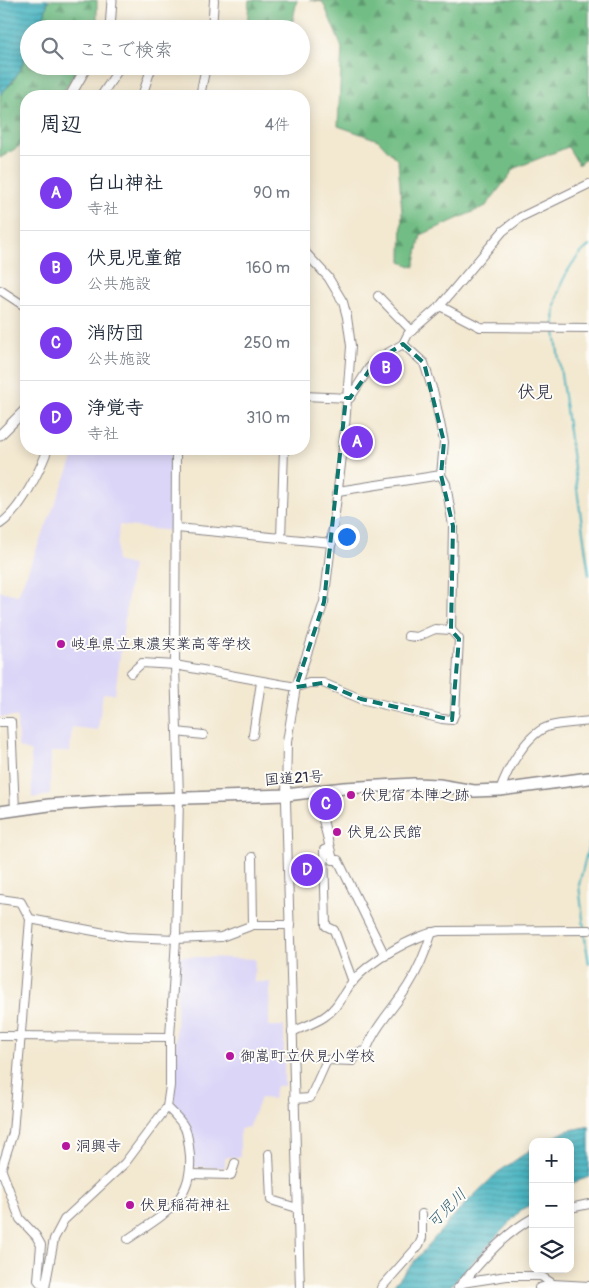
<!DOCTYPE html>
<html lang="ja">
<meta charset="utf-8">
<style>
:root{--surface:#fff;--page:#f6f6f7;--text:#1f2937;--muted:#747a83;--line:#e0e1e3;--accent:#7c3aed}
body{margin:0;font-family:Pangolin,"Klee One",sans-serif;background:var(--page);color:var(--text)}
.controls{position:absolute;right:15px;bottom:15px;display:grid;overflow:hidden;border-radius:10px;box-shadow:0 2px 12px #0003}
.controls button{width:45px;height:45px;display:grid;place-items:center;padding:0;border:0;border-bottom:1px solid var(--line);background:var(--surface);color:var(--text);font:25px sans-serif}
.you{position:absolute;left:346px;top:536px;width:18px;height:18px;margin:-12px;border:4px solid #fff;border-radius:50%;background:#1a73e8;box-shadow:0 0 0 8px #1a73e833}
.badge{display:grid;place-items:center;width:32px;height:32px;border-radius:50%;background:var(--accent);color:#fff;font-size:16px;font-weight:700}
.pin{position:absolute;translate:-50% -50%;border:2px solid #fff;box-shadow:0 1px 5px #0006}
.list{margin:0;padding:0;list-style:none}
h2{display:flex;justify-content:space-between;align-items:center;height:65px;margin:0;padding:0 20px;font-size:21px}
h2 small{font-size:16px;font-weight:400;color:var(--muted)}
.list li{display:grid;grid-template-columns:32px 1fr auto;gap:15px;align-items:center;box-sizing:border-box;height:75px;padding:0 20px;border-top:1px solid var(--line)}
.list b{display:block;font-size:19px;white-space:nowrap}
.list p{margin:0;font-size:16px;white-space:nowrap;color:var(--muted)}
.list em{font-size:16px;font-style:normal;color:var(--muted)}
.icon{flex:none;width:28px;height:28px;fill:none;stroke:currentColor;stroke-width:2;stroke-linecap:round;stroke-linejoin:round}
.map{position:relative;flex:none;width:589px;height:1288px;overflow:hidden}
.search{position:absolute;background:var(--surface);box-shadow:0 2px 12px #0003;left:20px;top:20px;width:290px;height:55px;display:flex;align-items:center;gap:12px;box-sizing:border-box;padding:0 18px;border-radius:28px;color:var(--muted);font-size:19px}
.panel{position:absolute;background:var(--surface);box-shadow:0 2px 12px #0003;left:20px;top:90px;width:290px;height:365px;border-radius:20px}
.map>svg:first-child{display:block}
</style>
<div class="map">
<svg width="589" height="1288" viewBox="0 0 589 1288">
<defs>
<pattern id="forest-firs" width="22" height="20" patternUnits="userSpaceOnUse" patternTransform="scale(1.25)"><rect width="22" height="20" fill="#72bd85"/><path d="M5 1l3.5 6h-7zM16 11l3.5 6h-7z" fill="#5d996e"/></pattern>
<pattern id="water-rules" width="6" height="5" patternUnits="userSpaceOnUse" patternTransform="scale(1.25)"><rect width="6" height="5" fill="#44b3c0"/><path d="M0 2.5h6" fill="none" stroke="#38919d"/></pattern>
</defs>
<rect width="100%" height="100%" fill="#fdfcf7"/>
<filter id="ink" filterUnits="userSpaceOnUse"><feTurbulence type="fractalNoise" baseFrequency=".02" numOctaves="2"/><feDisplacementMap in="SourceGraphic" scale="10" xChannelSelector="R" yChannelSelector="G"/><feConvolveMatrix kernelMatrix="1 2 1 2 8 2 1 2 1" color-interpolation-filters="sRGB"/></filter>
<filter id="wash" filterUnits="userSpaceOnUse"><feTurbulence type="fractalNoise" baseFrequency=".0096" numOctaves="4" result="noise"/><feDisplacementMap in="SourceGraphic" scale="20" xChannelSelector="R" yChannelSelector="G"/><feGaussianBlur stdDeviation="1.12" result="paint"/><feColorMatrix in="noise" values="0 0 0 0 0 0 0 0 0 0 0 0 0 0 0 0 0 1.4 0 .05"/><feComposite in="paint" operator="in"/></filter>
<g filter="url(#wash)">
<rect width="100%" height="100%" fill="#f3e8d0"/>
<g fill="#dbd6f7">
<path d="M77,449h94v82l-52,-6 -3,36 16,4 -17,129 -12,-1 -5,37 -26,-3 -2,25h-19l-1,43 -18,3 -1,-46 -13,-5 -1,-30h-17v-126l18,4z"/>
<path d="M178,956l77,3 -1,23h16l-1,44h15v60h-8l-3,13 -13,-1 -11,29 -9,2v28h-15v10h-34l-1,-32 -2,-13 -14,-17z"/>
</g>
<g fill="url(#forest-firs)" stroke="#4a7060">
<path d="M48,0h49v29h-58l5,-12z"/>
<path d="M249,0h48l-6,29h-44z"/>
<path d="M310,0h279v155l-10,10 -11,-18 -53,21 -29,38 -65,29 -7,32 -13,-5 1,-50 -4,-51 -20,-21 -40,-14 4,-78 -19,-46z"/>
<path d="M29,49v17h49l-17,30h-35v46l-26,16v-63l13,-13z"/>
</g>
<g fill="url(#water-rules)" stroke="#336a7e">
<path d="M0,0h48l-4,17 -5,12h-10c0,28 -9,46 -29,66z"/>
<path d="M589,1126v51l-19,7v-42h-26l22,-11z"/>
<path d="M533,1148v56l-11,5 -73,79h-58l68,-78 38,-37z"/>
</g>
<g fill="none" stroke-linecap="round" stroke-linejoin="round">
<g stroke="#44b3c0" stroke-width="2">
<path d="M555,326c-4,-28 12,-63 34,-80"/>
<path d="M555,331l34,244"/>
<path d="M584,928l-5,-43 10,-41"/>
<path d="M584,932l5,32"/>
</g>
</g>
</g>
<g filter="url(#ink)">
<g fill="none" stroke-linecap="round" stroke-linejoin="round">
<defs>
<g id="minor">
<path d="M212,29l2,-29"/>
<path d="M101,96l20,-30"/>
<path d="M142,96l10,-30"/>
<path d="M200,96l6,-30"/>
<path d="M0,290l26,17"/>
<path d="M378,296l34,35"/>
<path d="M440,306l40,21 109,1"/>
<path d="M304,396l46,2 19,-30 15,-13 19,-11 5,-10 32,-28 63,-75 18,-14 68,-33"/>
<path d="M338,491l103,-16"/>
<path d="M0,524c21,-14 39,-52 48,-75"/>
<path d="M177,528l155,15"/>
<path d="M281,538l3,-89"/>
<path d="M408,636l9,1 18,-8 16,1"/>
<path d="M131,673l11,-10 33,2 121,22 13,-4h14l38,16 81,20 10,1 3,-7 4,-74 -8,-9 2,-104 -7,-42 -5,-9 3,-33 -10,-48 -10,-31 -21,-19"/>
<path d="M0,722h11l4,88"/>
<path d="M177,732l26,3"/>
<path d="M253,735l8,-53"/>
<path d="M500,790c7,-20 27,-58 50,-64 12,-3 26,-3 39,-5"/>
<path d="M316,792l17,68h5l47,96"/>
<path d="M329,848l-5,2 2,76 8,4 19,52"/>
<path d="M252,857l1,68"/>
<path d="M0,899l21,3 9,17 -17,214 -13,40"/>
<path d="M30,919l96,18 50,2 45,-2 32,-12h37"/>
<path d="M292,1032c11,-5 23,-9 32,-15 14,-9 19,-24 29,-36 17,-20 60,-45 86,-50l150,-1"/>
<path d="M0,1036l170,1"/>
<path d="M294,1099l16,-1 17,-38 26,1 6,-9 7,-1c9,-25 28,-43 42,-65 11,-17 18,-35 24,-54"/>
<path d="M269,1154l2,46 26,8"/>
<path d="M2,1171l18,48 16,17 5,9 -3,35 7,8"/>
<path d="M191,1174l40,1 4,-12"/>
<path d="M570,1208l19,-4"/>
<path d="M128,1239c33,-23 65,-37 62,-83 -3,-29 -3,-29 -23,-49"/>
<path d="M462,1283l45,-7h34l12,8 1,4"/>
<path d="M45,1288l9,-49 10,-19 61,-57 42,-56 3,-21v-49l6,-98 3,-142 -4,-132 1,-216"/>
<path d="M300,1288l-14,-487 1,-59 9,-55 28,-85 20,-162 7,-94 -4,-29 -4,-15 -15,-25 -24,-26"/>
<path d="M381,1288l38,-43 3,-7v-24"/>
<path d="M458,1288c23,-26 44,-53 75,-70"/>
<path d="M539,1288l14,-4 36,2"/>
</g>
<g id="major">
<path d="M110,29l2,-29"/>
<path d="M70,96l17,-30"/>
<path d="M0,435l26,-26"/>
</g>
<path id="highway" d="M0,812l49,-7 70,-5 167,-5 58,-7 70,-4 25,1 35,6 26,-1 89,-12"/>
</defs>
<use href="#minor" stroke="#8a8586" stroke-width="10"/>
<use href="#major" stroke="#8a8586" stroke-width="11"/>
<use href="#highway" stroke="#8a8586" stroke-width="14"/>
<use href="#minor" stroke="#fff" stroke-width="8"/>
<use href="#major" stroke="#fff" stroke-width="9"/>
<use href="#highway" stroke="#fff" stroke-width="11"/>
</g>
</g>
<path fill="none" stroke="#0f766e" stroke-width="4" stroke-dasharray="10 6" stroke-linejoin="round" d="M403,344l21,19 20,79 -3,33 12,51 -2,104 8,9 -7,81 -91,-21 -38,-16 -27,4 28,-85 22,-204h4l26,-37z"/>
<g fill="#b5179e" stroke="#fdfcf7" stroke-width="2">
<circle cx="61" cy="644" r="5"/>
<circle cx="351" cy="795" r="5"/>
<circle cx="337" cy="832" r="5"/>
<circle cx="230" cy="1056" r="5"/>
<circle cx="66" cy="1146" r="5"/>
<circle cx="130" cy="1205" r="5"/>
</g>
<g text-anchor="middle" stroke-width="4" stroke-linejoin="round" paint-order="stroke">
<g font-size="15" fill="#22223b" stroke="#fdfcf7" text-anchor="start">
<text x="71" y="649">岐阜県立東濃実業高等学校</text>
<text x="361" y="800">伏見宿 本陣之跡</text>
<text x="347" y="837">伏見公民館</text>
<text x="240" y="1061">御嵩町立伏見小学校</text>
<text x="76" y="1151">洞興寺</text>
<text x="140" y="1210">伏見稲荷神社</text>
</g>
<g font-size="15" fill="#22223b" stroke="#fdfcf7">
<text transform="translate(294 778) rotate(-4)" y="5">国道21号</text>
</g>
<g font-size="16" font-style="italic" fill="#305c70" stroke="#fdfcf7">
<text transform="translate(446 1208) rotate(-45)" y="6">可児川</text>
</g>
<g font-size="18" fill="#22223b" stroke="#fdfcf7">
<text x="535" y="398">伏見</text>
</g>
</g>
</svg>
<div class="controls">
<button>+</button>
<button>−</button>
<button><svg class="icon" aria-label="layers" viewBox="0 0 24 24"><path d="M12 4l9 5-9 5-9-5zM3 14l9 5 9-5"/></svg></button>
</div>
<div class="you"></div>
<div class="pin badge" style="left:357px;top:442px">A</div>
<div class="pin badge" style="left:386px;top:368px">B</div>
<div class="pin badge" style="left:326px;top:804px">C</div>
<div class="pin badge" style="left:307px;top:870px">D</div>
<div class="search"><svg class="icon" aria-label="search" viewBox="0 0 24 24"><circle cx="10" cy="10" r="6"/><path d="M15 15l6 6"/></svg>ここで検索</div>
<section class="panel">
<h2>周辺<small>4件</small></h2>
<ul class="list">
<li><span class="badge">A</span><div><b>白山神社</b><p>寺社</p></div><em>90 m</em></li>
<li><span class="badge">B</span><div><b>伏見児童館</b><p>公共施設</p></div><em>160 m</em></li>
<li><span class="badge">C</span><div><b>消防団</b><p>公共施設</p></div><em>250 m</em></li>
<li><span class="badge">D</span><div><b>浄覚寺</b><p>寺社</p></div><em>310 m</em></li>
</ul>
</section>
</div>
